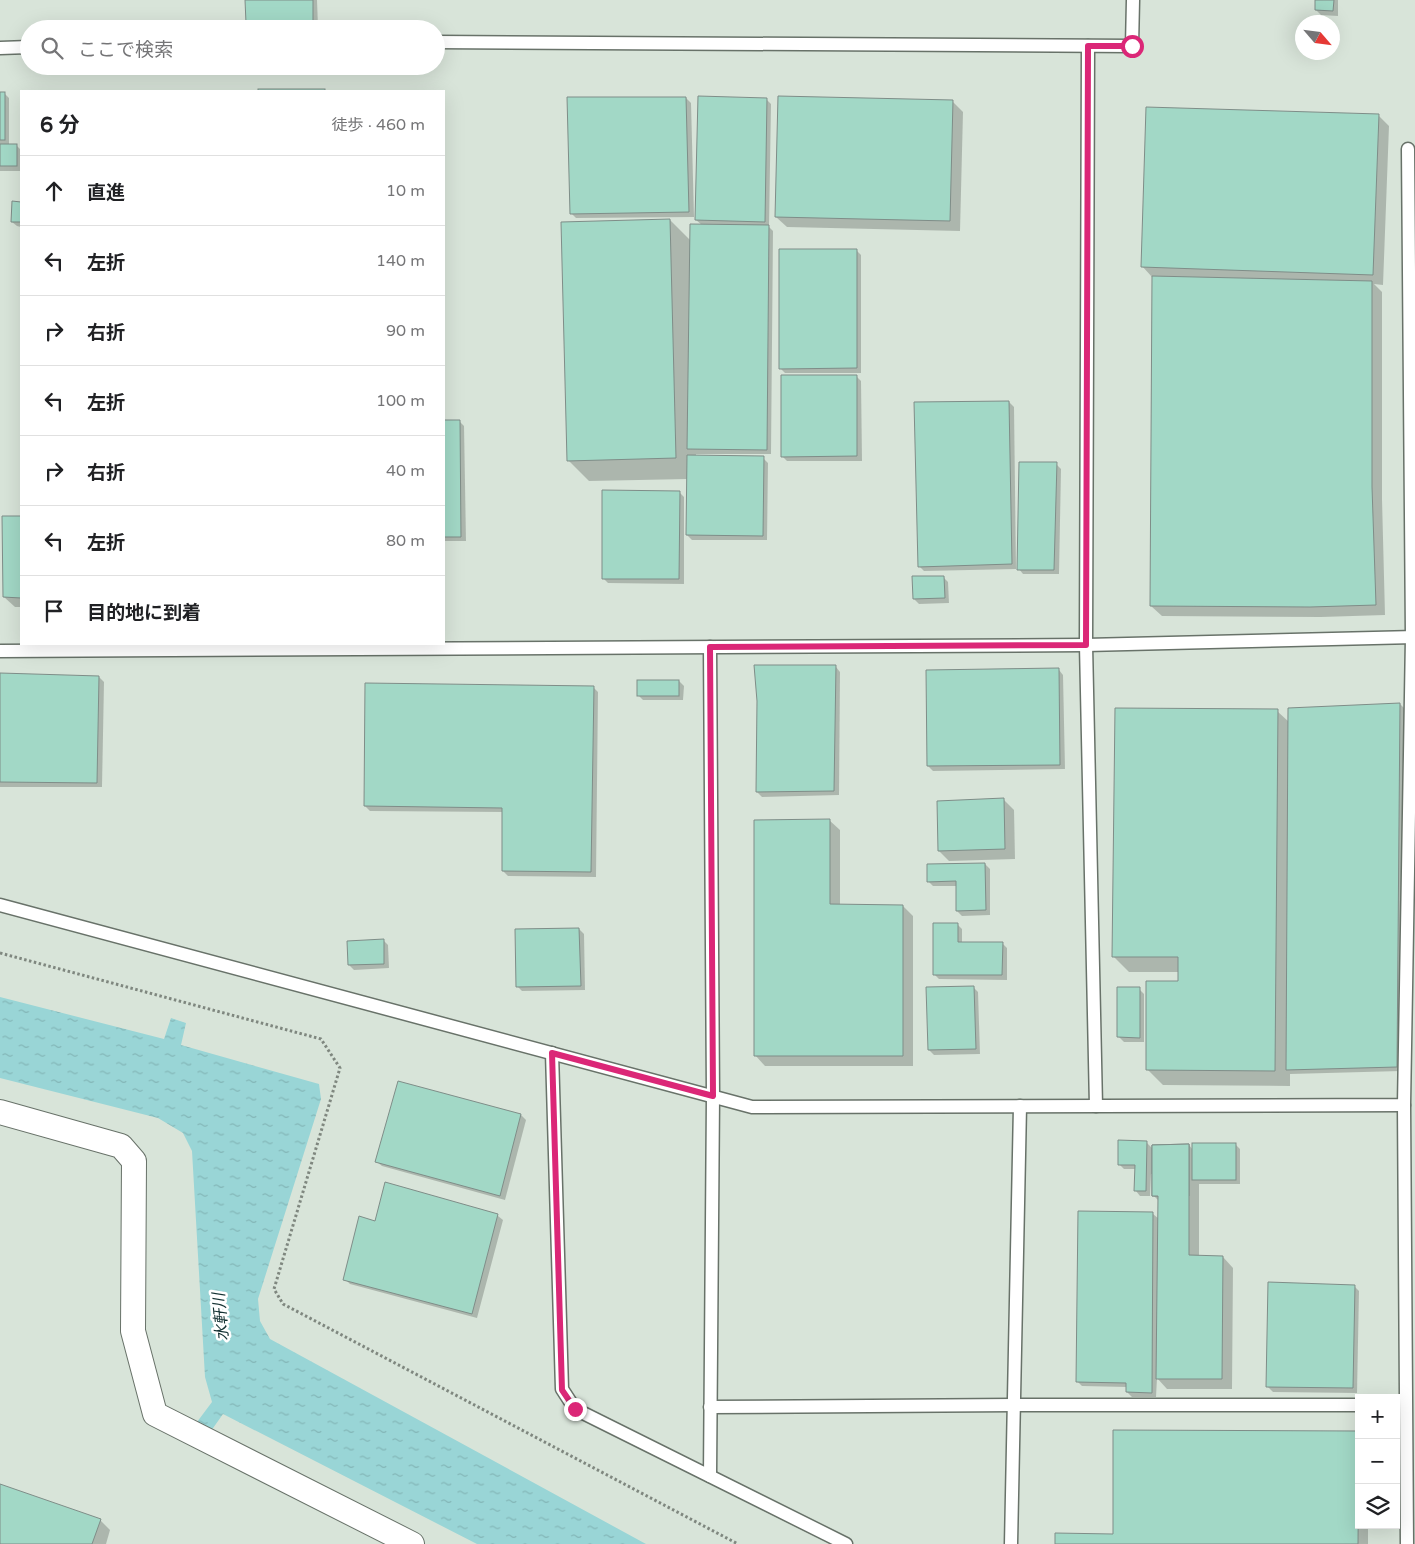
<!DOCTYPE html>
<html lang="ja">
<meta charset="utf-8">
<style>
:root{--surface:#fff;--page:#f2f2f2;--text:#202124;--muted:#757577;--line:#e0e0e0}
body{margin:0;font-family:"Varela Round","Noto Sans JP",sans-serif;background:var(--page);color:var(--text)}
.controls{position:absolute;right:15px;bottom:15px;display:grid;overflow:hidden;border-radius:0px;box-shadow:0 5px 20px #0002}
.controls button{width:45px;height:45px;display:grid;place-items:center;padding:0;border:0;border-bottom:1px solid var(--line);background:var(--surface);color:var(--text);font:25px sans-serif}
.compass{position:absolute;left:1295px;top:15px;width:45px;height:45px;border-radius:50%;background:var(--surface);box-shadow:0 5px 20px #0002;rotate:118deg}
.stop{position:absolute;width:15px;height:15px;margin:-11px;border:4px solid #db2777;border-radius:50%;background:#fff}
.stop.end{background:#db2777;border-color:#fff;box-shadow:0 1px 5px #0008}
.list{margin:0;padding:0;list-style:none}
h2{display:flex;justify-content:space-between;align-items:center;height:65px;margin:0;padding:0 20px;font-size:21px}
h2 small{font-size:16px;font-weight:400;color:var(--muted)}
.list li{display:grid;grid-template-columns:32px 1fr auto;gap:15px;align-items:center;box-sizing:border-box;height:70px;padding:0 20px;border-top:1px solid var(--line)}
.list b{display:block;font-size:19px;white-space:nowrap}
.list em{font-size:16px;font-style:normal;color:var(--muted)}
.icon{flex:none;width:28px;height:28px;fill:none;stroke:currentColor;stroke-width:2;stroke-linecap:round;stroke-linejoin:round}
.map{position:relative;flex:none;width:1415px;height:1544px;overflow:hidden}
.search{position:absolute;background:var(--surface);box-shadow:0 5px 20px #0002;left:20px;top:20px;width:425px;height:55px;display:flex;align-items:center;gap:12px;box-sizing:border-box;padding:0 18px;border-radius:28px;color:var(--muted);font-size:19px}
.panel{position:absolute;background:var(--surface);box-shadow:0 5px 20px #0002;left:20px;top:90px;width:425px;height:555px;border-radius:0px}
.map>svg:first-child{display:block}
</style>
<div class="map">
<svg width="1415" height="1544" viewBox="0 0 1415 1544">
<defs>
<pattern id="water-ripples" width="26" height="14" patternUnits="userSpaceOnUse" patternTransform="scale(1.25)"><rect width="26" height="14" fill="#99d5d6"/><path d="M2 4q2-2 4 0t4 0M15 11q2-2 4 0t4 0" fill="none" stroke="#83b6b7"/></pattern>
</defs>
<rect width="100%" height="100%" fill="#d8e4d9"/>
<path fill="url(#water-ripples)" d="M0,997l164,42 7,-21 15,5 -5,22 138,39 2,15 -63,200 2,22 10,18 376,205h-169l-254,-130 -12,17 -14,-9 15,-20 -7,-25 -13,-226 -9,-18 -25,-15 -158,-40z"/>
<g fill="#0003">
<path d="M247,0h70l1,27 -66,1 -5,-5z"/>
<path d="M1316,0h22v16l-17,-1 -5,-5z"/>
<path d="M259,90h65l1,1h-66z"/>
<path d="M0,93h4l5,5v47h7l5,5v21h-21z"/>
<path d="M686,98l5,5 3,114 -118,1 -5,-5z"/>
<path d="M766,99l5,5 -2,123 4,4 -2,223h-75v3l67,1 5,5 -1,77h-75l-5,-5 1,-56 -99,2 -21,-21 102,-240 21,21 11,-16 -6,-5z"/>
<path d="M952,101l11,11 -3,119 -173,-4 -11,-10z"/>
<path d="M1378,115l11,11 -6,159 -9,-1 8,8v207l3,116 -64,2 -159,-1 -11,-10 1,-329 -10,-11z"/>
<path d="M13,203h8v24l-4,-1 -5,-4z"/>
<path d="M856,250l5,5v118h-76l-5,-5z"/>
<path d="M856,376l5,5 1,80h-75l-5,-5z"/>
<path d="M1009,402l5,5 2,162 -92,2 -5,-5z"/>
<path d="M444,421h15l5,5 2,115h-22z"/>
<path d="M1056,464l5,5 -2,105h-36l-4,-5z"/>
<path d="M679,492l5,5v87l-76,-1 -5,-5z"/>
<path d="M3,517h18v90h-6l-11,-10z"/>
<path d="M943,577l5,5 1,21 -30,1 -5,-5z"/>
<path d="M836,667l4,5 -1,123 -77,2 -5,-5z"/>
<path d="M1059,670l4,5 2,94 -132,2 -5,-5z"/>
<path d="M0,675l99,2 5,5 -2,105h-102z"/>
<path d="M679,681l5,5 -1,14h-40l-5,-5z"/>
<path d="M593,687l5,5 -2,185 -88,-1 -5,-5 1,-59 -134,-1 -5,-5z"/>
<path d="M1400,704l5,5 -4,362 -111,3v12l-127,-1 -15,-15 31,-87v-11h-50l-16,-16 164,-245 12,11z"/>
<path d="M1003,799l11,11 1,49 -66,2 -10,-10z"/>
<path d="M829,820l11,10v75l63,1 10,10v150h-148l-10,-11z"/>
<path d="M985,864l5,5v46l-28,1 -5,-5v-25h-24l-5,-5z"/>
<path d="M957,924l5,5v14h40l5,5v32l-68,-1 -5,-5z"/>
<path d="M579,929l5,5 1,56 -63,1 -5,-5z"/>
<path d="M383,940l5,5 1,23 -35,2 -5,-5z"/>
<path d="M973,987l5,5 2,62 -46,1 -5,-5z"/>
<path d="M1139,989l5,5v48h-20l-5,-5z"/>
<path d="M521,1115l5,5 -21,80 -123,-34 -5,-4z"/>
<path d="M1146,1142l7,7 36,-4 4,5 42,-6 5,5v35h-41v73h24l10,11 -1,121h-65l-10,-11 -1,19h-24l-5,-5v-5l-45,-1 -5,-5 76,-167 6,5v-18l-6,-6v-21h-2l-1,22h-10l-4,-5v-22h-12l-5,-5z"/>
<path d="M386,1184l112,32 5,4 -26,98 -127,-34 -5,-5 31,-57z"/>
<path d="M1354,1286l5,5 -2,102 -84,-1 -5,-5z"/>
<path d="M1359,1432v93h9v19h-312l58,-8z"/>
<path d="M0,1486l100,34 10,10 -4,14h-106z"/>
</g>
<g fill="#a2d8c6" stroke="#7f8d88">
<path d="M245,0h68v23h-67z"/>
<path d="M1315,0h19l-1,11 -18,-1z"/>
<rect x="258" y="89" width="67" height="2"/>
<rect x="0" y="92" width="5" height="48"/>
<path d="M698,96l69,2 -2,124 -70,-2z"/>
<path d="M778,96l175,4 -3,121 -175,-4z"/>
<path d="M567,97h119l3,115 -119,2z"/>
<path d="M1146,107l233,7 -6,161 -232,-8z"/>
<rect x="0" y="144" width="17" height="22"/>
<path d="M12,201l9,1v20h-10z"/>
<path d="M670,219l6,239 -109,3 -6,-239z"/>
<path d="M690,224l79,1 -2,225 -80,-1z"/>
<path d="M779,249h78v119l-78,1z"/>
<path d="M1152,276l220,5v206l4,118 -66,2 -160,-1z"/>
<path d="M781,375h76v81l-76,1z"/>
<path d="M1009,401l3,163 -94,3 -4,-165z"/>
<path d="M444,420h16l1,117h-17z"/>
<path d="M687,455l77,1 -1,80 -77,-1z"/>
<path d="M1019,462h38l-3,108h-37z"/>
<path d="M602,490l78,1 -1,88h-77z"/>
<path d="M2,516h19v82l-18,-1z"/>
<path d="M912,576h32l1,22 -32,1z"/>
<path d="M754,665h82l-2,126 -78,1 1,-91z"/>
<path d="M1059,668l1,97 -133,1 -1,-96z"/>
<path d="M0,673l99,3 -2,107 -97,-1z"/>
<rect x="637" y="680" width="42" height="16"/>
<path d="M365,683l229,3 -3,186 -89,-1v-63l-138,-2z"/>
<path d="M1400,703l-3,364 -111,3 2,-362z"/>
<path d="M1115,708l163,1 -3,362 -129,-1v-89h32v-24h-66z"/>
<path d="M1004,798l1,51 -67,2 -1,-50z"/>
<path d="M830,819v85l73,1v151h-149v-236z"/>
<path d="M985,863l1,47 -30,1v-30l-29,1v-18z"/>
<path d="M933,923h25v19h45l-1,33h-69z"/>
<path d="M579,928l2,58 -65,1 -1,-58z"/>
<path d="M384,939v25l-36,1 -1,-24z"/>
<path d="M974,986l2,63 -48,1 -2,-63z"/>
<path d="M1117,987h23v51l-23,-1z"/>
<path d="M398,1081l123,33 -21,82 -125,-34z"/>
<path d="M1118,1140l29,1 -1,50h-12l1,-26h-17z"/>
<rect x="1192" y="1143" width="44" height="37"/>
<path d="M1189,1144v52h-37v-51z"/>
<path d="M1189,1144v111l34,1 -1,123h-66l2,-183h-6v-51z"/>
<path d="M385,1182l113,32 -26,100 -129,-34 16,-64 16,5z"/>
<path d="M1078,1211l75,1 -1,181 -26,-1v-9l-50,-1z"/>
<path d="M1268,1282l87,3 -2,103 -87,-1z"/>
<path d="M1113,1430l246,1 -1,113h-303v-11l58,1z"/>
<path d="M0,1484l101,35 -9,25h-92z"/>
</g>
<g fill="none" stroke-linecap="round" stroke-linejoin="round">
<defs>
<g id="service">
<path d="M436,42l696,4 1,-46"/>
<path d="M1088,46l-2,599 10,461"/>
<path d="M0,48l29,-1"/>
<path d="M0,651l1086,-6 329,-8"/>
<path d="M0,905l752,202 652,-2 8,-468 -4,-488"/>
<path d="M552,1053l10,336 13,20 271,135"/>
<path d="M1404,1105l3,439"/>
<path d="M710,1407l304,-2h345"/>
<path d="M710,1476l3,-380 -3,-449"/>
<path d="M1011,1544l9,-438"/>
</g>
<path id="minor" d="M0,1112l121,34 13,15 -1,170 22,83 257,130"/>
</defs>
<use href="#service" stroke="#687269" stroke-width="15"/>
<use href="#minor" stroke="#687269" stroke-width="26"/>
<path stroke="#7f877f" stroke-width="3" stroke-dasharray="2.5 2.5" stroke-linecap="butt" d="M0,953l321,86 19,29 -66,221 9,15 455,240"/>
<use href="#service" stroke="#fff" stroke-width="12"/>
<use href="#minor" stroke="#fff" stroke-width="24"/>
</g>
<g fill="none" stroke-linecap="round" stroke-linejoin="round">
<path stroke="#db2777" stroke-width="6" d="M575,1409l-13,-19 -10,-337 161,43 -3,-449 376,-2 2,-599h44"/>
</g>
<g text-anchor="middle" stroke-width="5" stroke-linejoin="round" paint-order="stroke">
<g font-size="16" font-style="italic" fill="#143233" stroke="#fff">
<text transform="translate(220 1317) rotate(-95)" y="6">水軒川</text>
</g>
</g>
</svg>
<div class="controls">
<button>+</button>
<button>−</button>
<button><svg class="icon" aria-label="layers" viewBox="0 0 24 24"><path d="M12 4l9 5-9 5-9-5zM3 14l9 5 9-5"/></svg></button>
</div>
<svg class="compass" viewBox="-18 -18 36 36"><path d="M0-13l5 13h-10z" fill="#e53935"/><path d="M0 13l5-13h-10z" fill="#757577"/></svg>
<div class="stop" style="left:1132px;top:46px"></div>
<div class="stop end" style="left:575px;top:1409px"></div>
<div class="search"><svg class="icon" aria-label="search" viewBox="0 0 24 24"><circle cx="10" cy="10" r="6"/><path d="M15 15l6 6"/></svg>ここで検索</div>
<section class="panel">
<h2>6 分<small>徒歩 · 460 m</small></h2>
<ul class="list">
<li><svg class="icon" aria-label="ahead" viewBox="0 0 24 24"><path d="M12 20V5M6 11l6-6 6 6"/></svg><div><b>直進</b></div><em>10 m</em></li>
<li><svg class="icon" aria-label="left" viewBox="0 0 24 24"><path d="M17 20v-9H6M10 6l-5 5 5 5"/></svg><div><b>左折</b></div><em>140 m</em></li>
<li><svg class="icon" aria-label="right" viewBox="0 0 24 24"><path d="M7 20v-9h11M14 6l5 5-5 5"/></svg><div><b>右折</b></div><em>90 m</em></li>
<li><svg class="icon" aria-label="left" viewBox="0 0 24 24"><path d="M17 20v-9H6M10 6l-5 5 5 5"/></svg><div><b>左折</b></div><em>100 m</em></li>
<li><svg class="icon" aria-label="right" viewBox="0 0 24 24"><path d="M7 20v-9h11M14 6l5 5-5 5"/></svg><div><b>右折</b></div><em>40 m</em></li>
<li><svg class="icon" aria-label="left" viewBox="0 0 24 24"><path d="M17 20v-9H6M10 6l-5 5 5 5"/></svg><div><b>左折</b></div><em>80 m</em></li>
<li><svg class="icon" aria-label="arrive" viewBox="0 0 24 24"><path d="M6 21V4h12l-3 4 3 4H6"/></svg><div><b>目的地に到着</b></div></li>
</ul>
</section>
</div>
